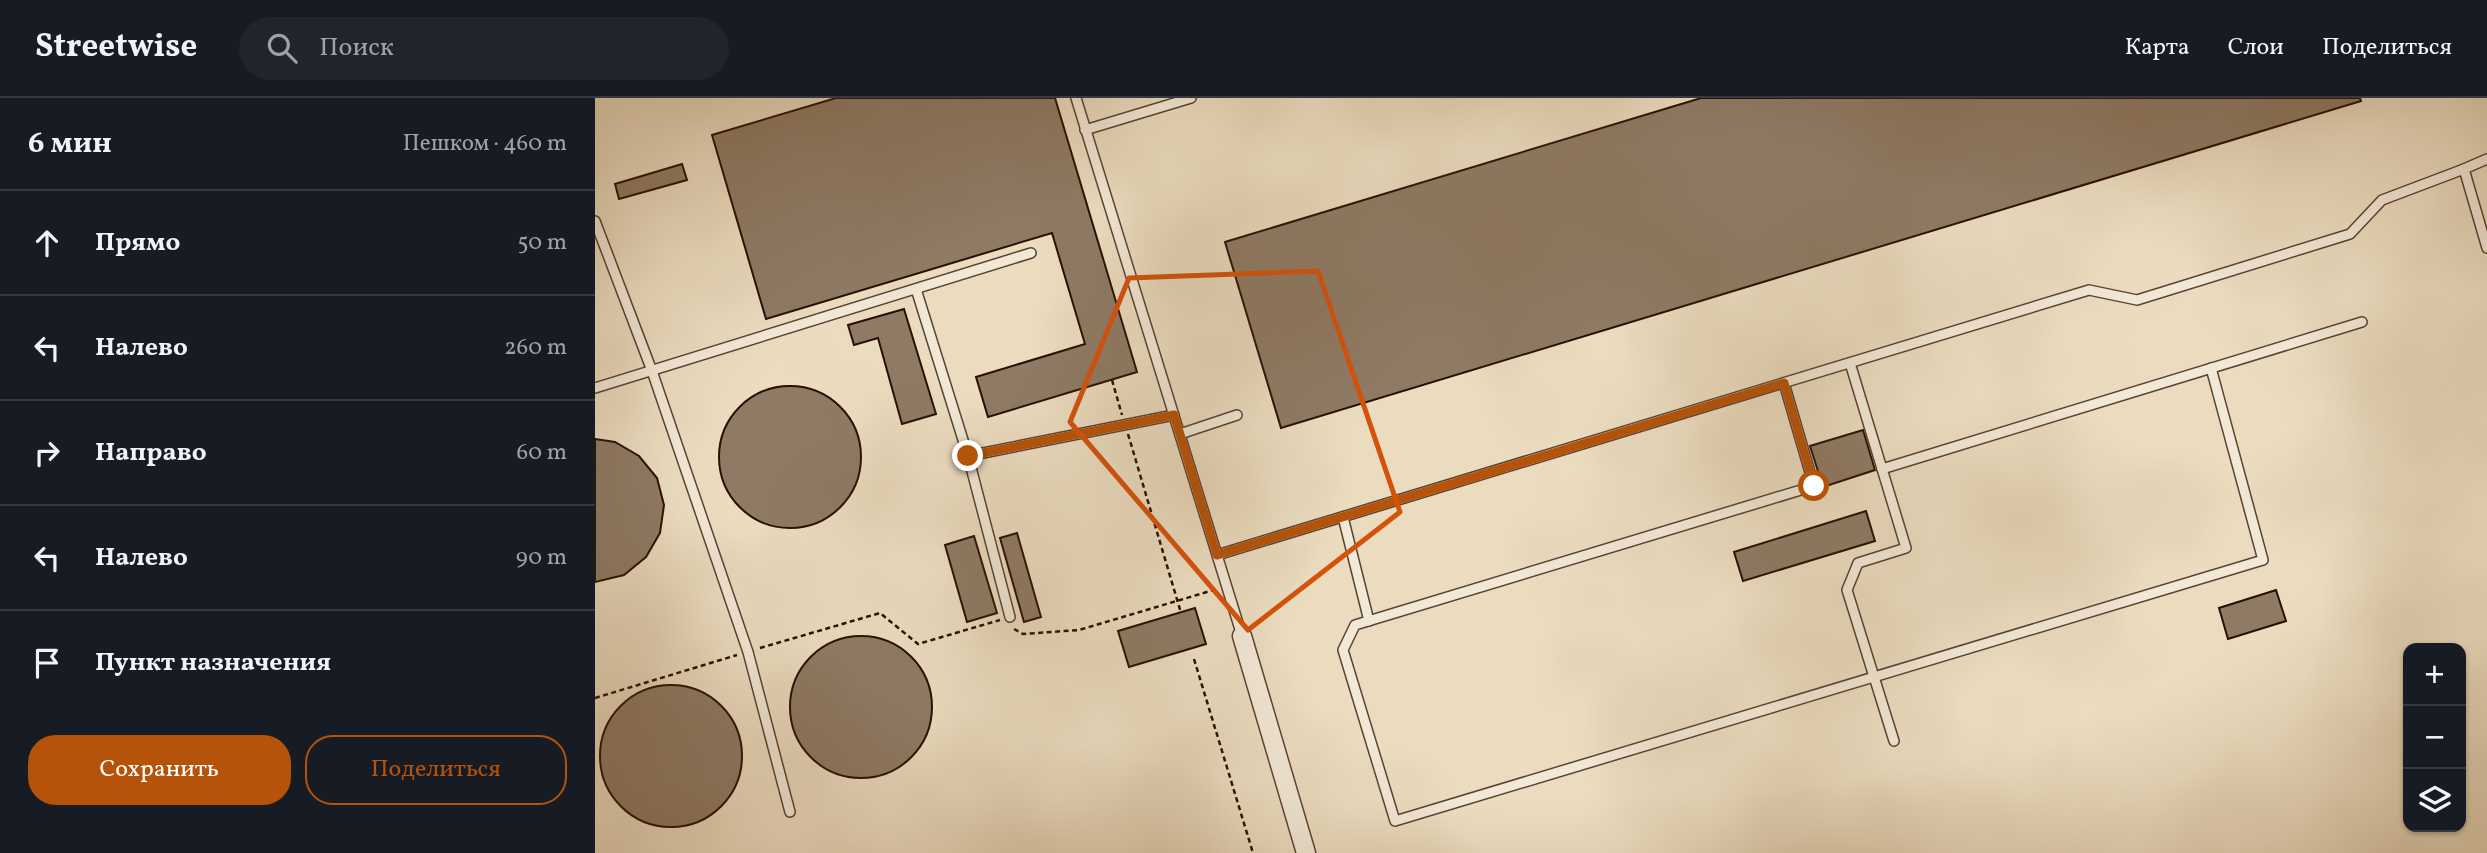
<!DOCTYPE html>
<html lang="ru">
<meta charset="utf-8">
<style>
:root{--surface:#171b24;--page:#20242c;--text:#f1f3f6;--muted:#9ea1a6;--line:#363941;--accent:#b45309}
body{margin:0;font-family:Vollkorn,serif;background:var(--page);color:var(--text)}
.controls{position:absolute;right:21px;bottom:21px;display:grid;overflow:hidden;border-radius:14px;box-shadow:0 2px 5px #0004}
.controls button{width:63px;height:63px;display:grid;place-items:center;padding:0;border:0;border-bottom:2px solid var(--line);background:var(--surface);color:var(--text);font:35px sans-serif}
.stop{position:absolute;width:21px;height:21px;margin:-16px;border:5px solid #b45309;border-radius:50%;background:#fff}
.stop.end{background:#b45309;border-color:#fff;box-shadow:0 2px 7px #0008}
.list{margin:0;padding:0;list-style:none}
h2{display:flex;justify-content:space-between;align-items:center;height:91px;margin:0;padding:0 28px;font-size:30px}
h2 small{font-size:23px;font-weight:400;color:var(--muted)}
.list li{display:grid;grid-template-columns:46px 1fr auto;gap:21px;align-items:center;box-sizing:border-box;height:105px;padding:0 28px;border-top:2px solid var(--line)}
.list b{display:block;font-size:26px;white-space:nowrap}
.list em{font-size:23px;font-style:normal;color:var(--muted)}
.actions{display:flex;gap:14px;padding:21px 28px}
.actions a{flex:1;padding:16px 0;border:2px solid var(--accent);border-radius:28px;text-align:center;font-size:24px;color:var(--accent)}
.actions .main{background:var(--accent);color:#fff}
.icon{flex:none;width:38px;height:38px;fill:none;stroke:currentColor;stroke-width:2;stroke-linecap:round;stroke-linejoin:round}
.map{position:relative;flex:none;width:1892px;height:755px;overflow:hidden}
header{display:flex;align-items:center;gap:42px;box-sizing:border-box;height:98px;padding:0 35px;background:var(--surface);border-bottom:2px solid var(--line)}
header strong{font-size:33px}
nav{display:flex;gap:38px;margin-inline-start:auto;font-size:24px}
.search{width:490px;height:63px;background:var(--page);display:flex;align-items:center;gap:18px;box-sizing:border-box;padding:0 24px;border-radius:38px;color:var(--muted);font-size:26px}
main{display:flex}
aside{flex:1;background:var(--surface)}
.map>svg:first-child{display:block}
</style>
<header>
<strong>Streetwise</strong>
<div class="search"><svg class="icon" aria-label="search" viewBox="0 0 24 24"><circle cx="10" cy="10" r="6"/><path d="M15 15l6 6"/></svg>Поиск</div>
<nav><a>Карта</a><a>Слои</a><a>Поделиться</a></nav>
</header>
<main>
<aside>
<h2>6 мин<small>Пешком · 460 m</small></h2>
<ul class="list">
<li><svg class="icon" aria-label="ahead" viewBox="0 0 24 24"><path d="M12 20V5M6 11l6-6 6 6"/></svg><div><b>Прямо</b></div><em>50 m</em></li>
<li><svg class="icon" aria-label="left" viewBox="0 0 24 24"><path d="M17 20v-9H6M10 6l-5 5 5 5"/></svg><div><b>Налево</b></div><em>260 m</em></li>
<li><svg class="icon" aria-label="right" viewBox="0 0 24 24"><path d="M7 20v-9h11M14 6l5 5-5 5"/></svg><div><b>Направо</b></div><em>60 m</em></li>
<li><svg class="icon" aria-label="left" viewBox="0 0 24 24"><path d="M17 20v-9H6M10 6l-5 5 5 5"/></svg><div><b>Налево</b></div><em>90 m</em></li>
<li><svg class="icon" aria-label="arrive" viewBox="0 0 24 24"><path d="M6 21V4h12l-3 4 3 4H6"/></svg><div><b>Пункт назначения</b></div></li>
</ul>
<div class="actions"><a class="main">Сохранить</a><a>Поделиться</a></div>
</aside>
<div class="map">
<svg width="1892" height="755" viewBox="0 0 1892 755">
<rect width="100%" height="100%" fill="#ebdcc0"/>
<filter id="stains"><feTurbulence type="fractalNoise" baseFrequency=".00286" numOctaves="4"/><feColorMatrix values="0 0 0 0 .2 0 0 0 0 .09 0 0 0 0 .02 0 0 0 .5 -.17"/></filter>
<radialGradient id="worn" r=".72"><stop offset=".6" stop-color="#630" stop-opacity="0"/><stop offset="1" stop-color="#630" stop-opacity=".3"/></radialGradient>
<g fill="#8e7a65" stroke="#2a0f02" stroke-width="2">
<path d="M241,0h219l82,274 -149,45 -12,-40 109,-33 -33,-111 -286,86 -54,-184z"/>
<path d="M1106,0h659l1,3 -1080,327 -56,-186z"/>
<path d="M87,66l5,16 -68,19 -4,-15z"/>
<path d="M309,211l32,105 -34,10 -24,-86 -24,7 -6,-20z"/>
<circle cx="195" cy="359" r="71"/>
<path d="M1268,332l12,40 -52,17 -13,-41z"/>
<path d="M0,341l20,3 24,14 18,22 7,27 -4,28 -14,24 -22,18 -29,7z"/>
<path d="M1271,413l9,30 -132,40 -9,-29z"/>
<path d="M422,435l24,84 -17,5 -24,-84z"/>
<path d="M379,438l23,77 -30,9 -22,-77z"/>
<path d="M1681,492l10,31 -58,18 -9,-31z"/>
<path d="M600,510l11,36 -77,23 -11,-36z"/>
<circle cx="266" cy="609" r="71"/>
<circle cx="76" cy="658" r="71"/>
</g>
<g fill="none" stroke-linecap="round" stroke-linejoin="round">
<defs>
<g id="service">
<path d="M481,0l166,538"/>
<path d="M490,32l106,-32"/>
<path d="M1892,61l-23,10 23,79"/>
<path d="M0,123l57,150 96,281 42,160"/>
<path d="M321,191l52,167 42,161"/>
<path d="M1255,265l56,185 -48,15 -11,27 47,151"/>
<path d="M1189,285l30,103 -459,139 -12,25 52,171 868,-261 -52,-192"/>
<path d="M0,290l436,-135"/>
<path d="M585,336l57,-19"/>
<path d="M373,358l206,-41"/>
<path d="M1287,371l480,-147"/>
<path d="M748,419l26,104"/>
<path d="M622,457l872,-265 48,10 213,-66 32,-34 82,-31"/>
</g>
<path id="minor" d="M647,538l64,217"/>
</defs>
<use href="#service" stroke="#5a4232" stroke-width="12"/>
<use href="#minor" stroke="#5a4232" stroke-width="21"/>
<g stroke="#2a0f02" stroke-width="2.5" stroke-dasharray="5 3.5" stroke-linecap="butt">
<path d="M517,282l10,35"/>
<path d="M533,336l53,179"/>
<path d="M419,531l9,5 56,-4 138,-41"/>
<path d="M165,550l120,-35 38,31 82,-24"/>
<path d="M599,561l59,194"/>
<path d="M0,600l142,-43"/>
</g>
<use href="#service" stroke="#f2e8d6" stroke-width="9"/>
<use href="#minor" stroke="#f2e8d6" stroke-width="18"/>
</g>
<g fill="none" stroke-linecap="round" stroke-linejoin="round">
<path stroke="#b45309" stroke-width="9" d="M373,358l206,-41 43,140 567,-172 30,103"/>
</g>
<path fill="none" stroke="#d5520b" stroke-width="5" stroke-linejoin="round" d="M723,173l82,241 -152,118 -178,-208 59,-144z"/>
<rect width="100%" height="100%" filter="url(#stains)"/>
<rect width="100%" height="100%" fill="url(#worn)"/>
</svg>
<div class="controls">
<button>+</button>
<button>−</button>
<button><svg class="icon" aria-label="layers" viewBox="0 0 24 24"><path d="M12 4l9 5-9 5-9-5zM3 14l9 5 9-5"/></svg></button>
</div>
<div class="stop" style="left:1219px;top:388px"></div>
<div class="stop end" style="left:373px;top:358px"></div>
</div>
</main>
